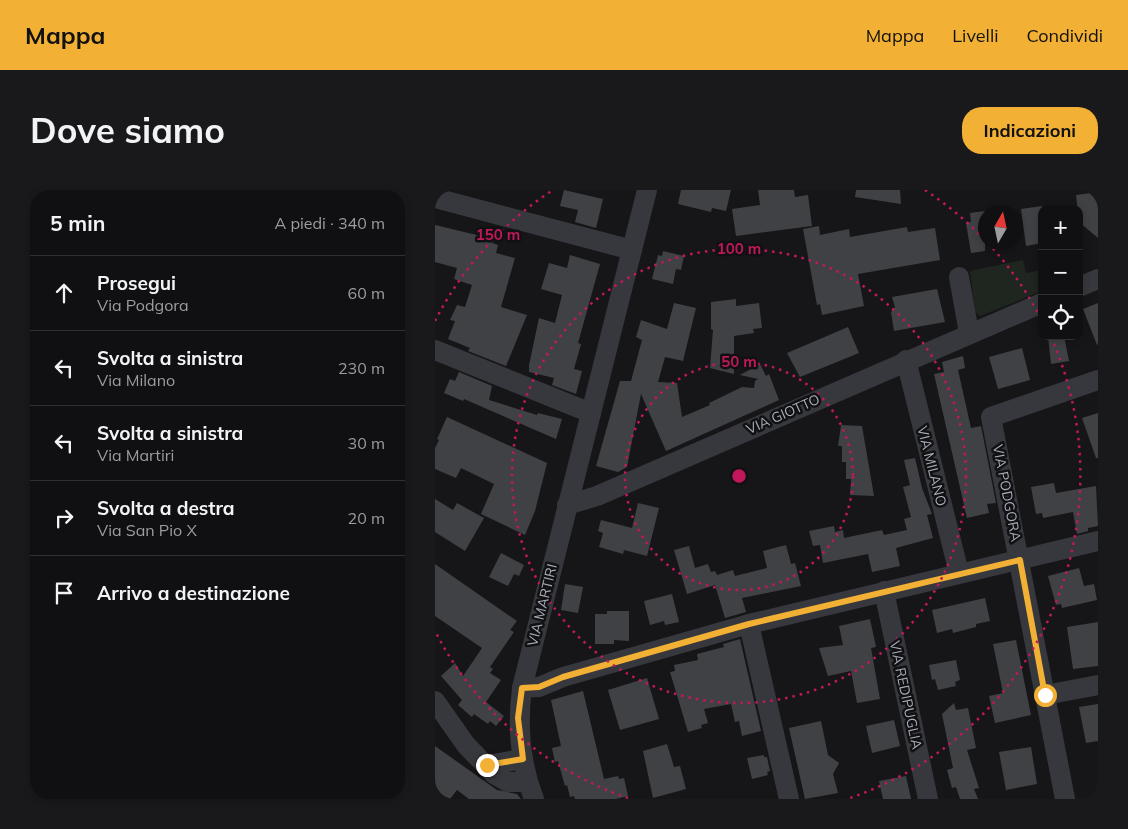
<!DOCTYPE html>
<html lang="it">
<meta charset="utf-8">
<style>
:root{--surface:#101012;--page:#19191b;--text:#f1f3f6;--muted:#9c9d9f;--line:#303032;--accent:#f2b134}
body{margin:0;font-family:Mulish,sans-serif;background:var(--page);color:var(--text)}
.controls{position:absolute;right:15px;top:15px;display:grid;overflow:hidden;border-radius:10px;box-shadow:0 2px 8px #0003}
.controls button{width:45px;height:45px;display:grid;place-items:center;padding:0;border:0;border-bottom:1px solid var(--line);background:var(--surface);color:var(--text);font:25px sans-serif}
.compass{position:absolute;left:543px;top:15px;width:45px;height:45px;border-radius:50%;background:var(--surface);box-shadow:0 2px 8px #0003;rotate:9deg}
.stop{position:absolute;width:15px;height:15px;margin:-11px;border:4px solid #f2b134;border-radius:50%;background:#fff}
.stop.end{background:#f2b134;border-color:#fff;box-shadow:0 1px 5px #0008}
.list{margin:0;padding:0;list-style:none}
h2{display:flex;justify-content:space-between;align-items:center;height:65px;margin:0;padding:0 20px;font-size:21px}
h2 small{font-size:16px;font-weight:400;color:var(--muted)}
.list li{display:grid;grid-template-columns:32px 1fr auto;gap:15px;align-items:center;box-sizing:border-box;height:75px;padding:0 20px;border-top:1px solid var(--line)}
.list b{display:block;font-size:19px;white-space:nowrap}
.list p{margin:0;font-size:16px;white-space:nowrap;color:var(--muted)}
.list em{font-size:16px;font-style:normal;color:var(--muted)}
.icon{flex:none;width:28px;height:28px;fill:none;stroke:currentColor;stroke-width:2;stroke-linecap:round;stroke-linejoin:round}
.map{position:relative;flex:none;width:663px;height:609px;overflow:hidden;border-radius:20px}
header{display:flex;align-items:center;gap:30px;box-sizing:border-box;height:70px;padding:0 25px;background:var(--accent);color:#111}
header strong{font-size:24px}
nav{display:flex;gap:28px;margin-inline-start:auto;font-size:18px}
.intro{display:flex;align-items:center;justify-content:space-between;box-sizing:border-box;height:120px;padding:0 30px}
h1{margin:0;font-size:35px}
.button{padding:12px 22px;border-radius:20px;background:var(--accent);color:#111;font-size:18px;font-weight:700}
main{display:flex;gap:30px;padding:0 30px}
aside{flex:1;background:var(--surface);border-radius:20px;box-shadow:0 2px 8px #0003}
.map>svg:first-child{display:block}
</style>
<header>
<strong>Mappa</strong>
<nav><a>Mappa</a><a>Livelli</a><a>Condividi</a></nav>
</header>
<div class="intro"><h1>Dove siamo</h1><a class="button">Indicazioni</a></div>
<main>
<aside>
<h2>5 min<small>A piedi · 340 m</small></h2>
<ul class="list">
<li><svg class="icon" aria-label="ahead" viewBox="0 0 24 24"><path d="M12 20V5M6 11l6-6 6 6"/></svg><div><b>Prosegui</b><p>Via Podgora</p></div><em>60 m</em></li>
<li><svg class="icon" aria-label="left" viewBox="0 0 24 24"><path d="M17 20v-9H6M10 6l-5 5 5 5"/></svg><div><b>Svolta a sinistra</b><p>Via Milano</p></div><em>230 m</em></li>
<li><svg class="icon" aria-label="left" viewBox="0 0 24 24"><path d="M17 20v-9H6M10 6l-5 5 5 5"/></svg><div><b>Svolta a sinistra</b><p>Via Martiri</p></div><em>30 m</em></li>
<li><svg class="icon" aria-label="right" viewBox="0 0 24 24"><path d="M7 20v-9h11M14 6l5 5-5 5"/></svg><div><b>Svolta a destra</b><p>Via San Pio X</p></div><em>20 m</em></li>
<li><svg class="icon" aria-label="arrive" viewBox="0 0 24 24"><path d="M6 21V4h12l-3 4 3 4H6"/></svg><div><b>Arrivo a destinazione</b></div></li>
</ul>
</aside>
<div class="map">
<svg width="663" height="609" viewBox="0 0 663 609">
<rect width="100%" height="100%" fill="#161618"/>
<path fill="#1e261f" d="M588,70l3,13 16,-3v21l-62,25 -5,-4 -5,-41z"/>
<g fill="#404145">
<path d="M129,0l39,9 -7,29 -21,-6 3,-12 -18,-4z"/>
<path d="M246,0h50l-5,21 -14,-3 -1,4 -33,-8z"/>
<path d="M323,0h36l1,7 13,-2 4,31 -76,10 -4,-27 28,-4z"/>
<path d="M421,0h44l1,14 -46,-7z"/>
<path d="M663,2v46l-19,-16 -3,-27z"/>
<path d="M607,16v37l-16,3 -5,-37z"/>
<path d="M550,21v40l-14,2 -5,-30 5,-1 -1,-9z"/>
<path d="M0,35l50,12 -1,3 14,5 -2,8 19,5 -14,49 26,8 -21,51 -38,-15 2,-3 -22,-9 7,-18 -5,-1 7,-15 8,2 7,-22 -18,-6 3,-11 -22,-6z"/>
<path d="M384,36l1,9 29,-6 1,8 57,-10 1,5 27,-4 5,32 -82,14 6,32 -42,9 -2,-11 -3,1 -14,-76z"/>
<path d="M228,61l21,5 -3,14 -5,-1 -3,15 -21,-5 6,-24 4,1z"/>
<path d="M135,65l30,9 -22,79 3,1 -7,25 8,2 -6,23 -24,-9 2,-7 -25,-6v-7l10,-47 16,5 7,-28 -21,-6 8,-26 18,5z"/>
<path d="M502,99l8,33 -51,9 -3,-19 4,-5 -3,-10z"/>
<path d="M301,109v7l23,-3 3,25 -9,1 1,4 -20,3v38l-24,-6 3,-38 -2,-1v-27z"/>
<path d="M239,113l22,5 -13,53 -18,-4 -7,25 19,1 5,34 28,-12 -1,-2 33,-16 12,1 1,-7 3,-2 -18,-4 20,-11 6,12 3,-2 10,26 -113,51 -25,-57 -14,73 -9,5 -22,-6 24,-85h11l11,-41 -6,-3 5,-17 26,9z"/>
<path d="M663,113v41l-1,1 -14,-36z"/>
<path d="M413,137l11,26 -59,24 -13,-24z"/>
<path d="M613,146h16l5,25 -18,3z"/>
<path d="M587,158l8,32 -32,9 -9,-32z"/>
<path d="M528,166l2,12 -7,2 13,58 10,-2 15,77 -9,1 2,9 -22,5 -33,-144 10,-2 -2,-10z"/>
<path d="M24,182l33,14 -3,14 48,15 1,-2 24,6 -6,20 -92,-40 -1,2 -19,-8 6,-14 5,2z"/>
<path d="M663,223v45h-2l-14,-40z"/>
<path d="M12,227l100,46 -12,48 -10,24 -44,-21 13,-30 -33,-16 -5,10 -21,-9v-21l4,-8 -2,-1z"/>
<path d="M406,235l21,1 12,70 -24,-1 1,-16h-5v-17h-4v-16h-4z"/>
<path d="M480,268l7,30 10,26 -5,1 6,23 -37,10 4,18 -28,6 -4,-18 -45,9 -3,-18 -7,1 -4,-15 25,-5 1,6 8,-2 1,8 38,-8 2,5 23,-5 -3,-11 7,-2 -8,-30 7,-2 -6,-25z"/>
<path d="M619,293l2,10 40,-7 2,40 -10,2v3l-11,3 -4,-22 -30,6 -1,-5 -6,1 -5,-27z"/>
<path d="M0,309l18,11 4,-7 27,15 -19,33 -30,-19z"/>
<path d="M203,313l21,5 -12,48 -23,-6 -1,4 -24,-7 4,-14 -5,-2 3,-11 31,8z"/>
<path d="M351,355l5,19 4,-1 6,23 -59,12 4,14 -21,6 -10,-33 -28,9 -13,-44 15,-4 6,22 13,-4 3,8 4,-1 2,4 16,-5 2,6 32,-8 -4,-17z"/>
<path d="M66,363l23,12 -5,11 -5,-2 -6,12 -19,-9z"/>
<path d="M0,374l82,57 -7,9 4,2 -24,35 3,2 -3,4 11,7 -15,22 18,14 -8,10 -6,-5 -2,3 -14,-10 -2,3 -14,-12 4,-5 -21,-24 14,-13 8,13 19,-28 -47,-32z"/>
<path d="M644,378l5,18 10,-2 3,16 -35,8 -1,-4 -5,1 -8,-29z"/>
<path d="M130,394l18,3 -5,26 -17,-3z"/>
<path d="M237,404l7,28 -14,3 -1,-4 -14,4 -6,-24z"/>
<path d="M550,408l5,23 -14,3v3l-23,6 -1,-4 -15,4 -5,-23z"/>
<path d="M172,421h22v30l-15,-1v4h-19v-30h12z"/>
<path d="M435,429l6,28 -5,1 9,51 -23,4 -6,-32 -23,5 -9,-28 24,-3 -4,-19z"/>
<path d="M663,432v44l-25,3 -6,-42z"/>
<path d="M305,449l21,92 -19,5 -3,-15 -4,1 -4,-18 -27,5 4,14 -7,2 1,3 -14,4 -18,-60 5,-1 -1,-6 24,-5 -1,-6 27,-7 -1,-3z"/>
<path d="M581,450l15,75 -36,8 -6,-27 14,-3 -10,-49z"/>
<path d="M521,470l4,20 -5,2 1,4 -18,4 -3,-11 -3,1 -3,-15z"/>
<path d="M212,488l12,41 -39,11 -12,-40z"/>
<path d="M148,501l21,88 14,-3 1,3 5,-1 4,18 -12,3h-41l-1,-3 -4,1 -3,-12 -2,1 -7,-25 -3,1 -3,-14 9,-2 -10,-46z"/>
<path d="M519,513l2,7 12,-2 8,40 -9,2 12,38 -5,1 4,10h-18l-4,-12 -4,1 -5,-18 6,-2 -11,-54z"/>
<path d="M663,514v37l-12,2 -7,-36z"/>
<path d="M459,530l6,26 -28,7 -6,-27z"/>
<path d="M386,531l7,34 11,8 -6,11 5,19 -33,6 -16,-71z"/>
<path d="M232,554l7,23 6,-1 6,23 -33,9 -10,-47z"/>
<path d="M0,556l62,44 20,4 4,5h-52l-12,-9 -7,9h-15z"/>
<path d="M596,557l6,37 -31,6 -7,-38z"/>
<path d="M329,565v2h3l3,14 -3,1 1,3 -16,4 -5,-21z"/>
<path d="M471,586l5,23h-28l-4,-18z"/>
</g>
<g fill="none" stroke-linecap="round" stroke-linejoin="round">
<g stroke="#37383d" stroke-width="20">
<path d="M0,8l197,52"/>
<path d="M524,87l10,56"/>
<path d="M644,97l19,-8"/>
<path d="M0,160l156,63"/>
<path d="M471,170l53,213"/>
<path d="M132,315l30,-9 445,-193"/>
<path d="M449,401l44,208"/>
<path d="M314,434l40,175"/>
<path d="M87,498l17,-1 24,-10 186,-53 349,-83"/>
<path d="M610,505l53,-10"/>
<path d="M0,511l31,44 28,29 14,8h19"/>
<path d="M52,575l36,-6"/>
<path d="M99,609c-14,-36 -17,-73 -12,-111l125,-498"/>
<path d="M630,609l-74,-382 107,-37"/>
</g>
</g>
<g fill="none" stroke-linecap="round" stroke-linejoin="round">
<path stroke="#f2b134" stroke-width="6" d="M52,575l36,-6 -5,-41 4,-30 17,-1 24,-10 186,-53 271,-64 25,135"/>
</g>
<g fill="none" stroke="#c2185b" stroke-width="2.5" stroke-dasharray="2.5 5">
<circle cx="304" cy="286" r="114"/>
<circle cx="304" cy="286" r="227"/>
<path d="M193 608A341 341 0 0 1 0 441M0 131A341 341 0 0 1 118 0M490 0A341 341 0 0 1 549 49M553 53A341 341 0 0 1 606 129M616 147A341 341 0 0 1 415 608"/>
</g>
<g text-anchor="middle" stroke-width="5" stroke-linejoin="round" paint-order="stroke">
<g font-size="14" fill="#a8adb8" stroke="#111113">
<text transform="translate(348 224) rotate(-24)" y="5">VIA GIOTTO</text>
<text transform="translate(497 276) rotate(76)" y="5">VIA MILANO</text>
<text transform="translate(572 303) rotate(79)" y="5">VIA PODGORA</text>
<text transform="translate(107 415) rotate(-76)" y="5">VIA MARTIRI</text>
<text transform="translate(471 505) rotate(78)" y="5">VIA REDIPUGLIA</text>
</g>
</g>
<circle cx="304" cy="286" r="8" fill="#c2185b" stroke="#111113" stroke-width="2.5"/>
<g font-size="15" text-anchor="middle" font-weight="bold" fill="#c2185b" stroke="#111113" stroke-width="5" stroke-linejoin="round" paint-order="stroke">
<text x="63" y="50">150 m</text>
<text x="304" y="64">100 m</text>
<text x="304" y="177">50 m</text>
</g>
</svg>
<div class="controls">
<button>+</button>
<button>−</button>
<button><svg class="icon" aria-label="locate" viewBox="0 0 24 24"><circle cx="12" cy="12" r="6"/><path d="M12 2v4M12 18v4M2 12h4M18 12h4"/></svg></button>
</div>
<svg class="compass" viewBox="-18 -18 36 36"><path d="M0-13l5 13h-10z" fill="#e53935"/><path d="M0 13l5-13h-10z" fill="#9c9d9f"/></svg>
<div class="stop" style="left:610px;top:505px"></div>
<div class="stop end" style="left:52px;top:575px"></div>
</div>
</main>
